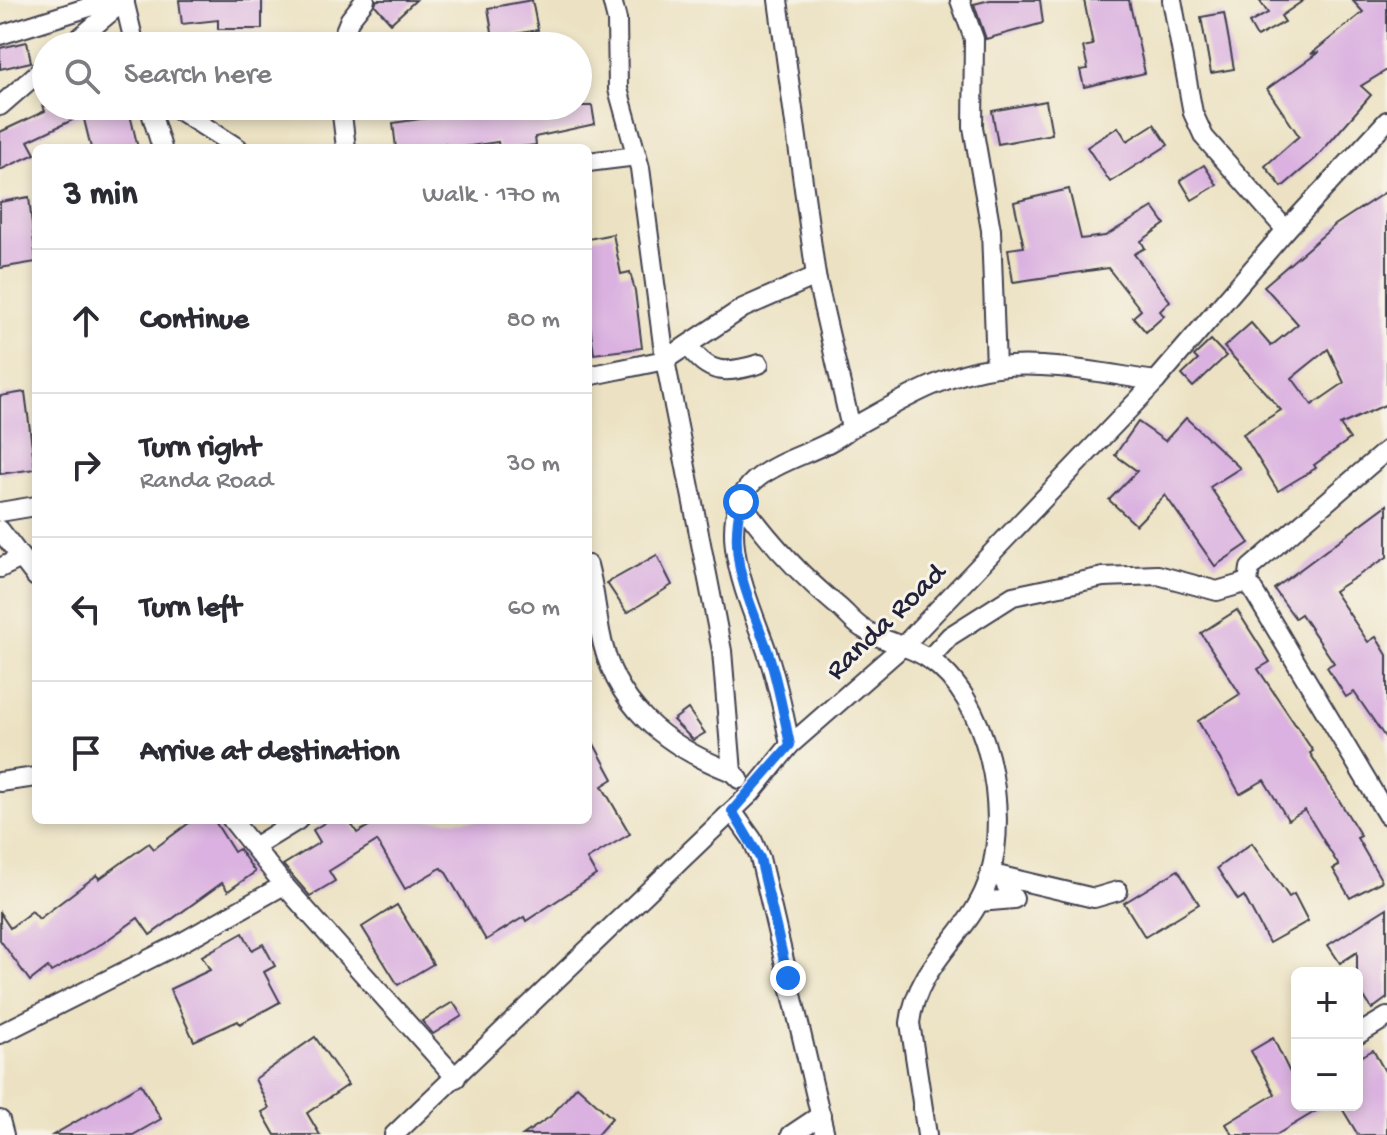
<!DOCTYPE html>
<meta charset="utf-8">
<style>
:root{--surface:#fff;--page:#f7f7f7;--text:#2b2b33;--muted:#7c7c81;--line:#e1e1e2}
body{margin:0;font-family:"Gochi Hand",sans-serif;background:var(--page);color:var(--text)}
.controls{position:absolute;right:24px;bottom:24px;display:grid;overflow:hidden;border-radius:12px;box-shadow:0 4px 12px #0003}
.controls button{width:72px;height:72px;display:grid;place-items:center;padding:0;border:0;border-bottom:2px solid var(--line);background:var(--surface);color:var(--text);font:40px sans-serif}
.stop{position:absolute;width:24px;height:24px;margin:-18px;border:6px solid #1a73e8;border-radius:50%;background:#fff}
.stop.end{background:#1a73e8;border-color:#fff;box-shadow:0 2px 8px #0008}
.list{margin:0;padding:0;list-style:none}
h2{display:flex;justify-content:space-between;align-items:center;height:104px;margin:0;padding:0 32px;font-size:34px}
h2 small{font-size:26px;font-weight:400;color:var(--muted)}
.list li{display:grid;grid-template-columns:52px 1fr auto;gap:24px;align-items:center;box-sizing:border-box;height:144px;padding:0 32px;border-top:2px solid var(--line)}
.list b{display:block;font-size:30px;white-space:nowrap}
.list p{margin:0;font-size:26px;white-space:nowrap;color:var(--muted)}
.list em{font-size:26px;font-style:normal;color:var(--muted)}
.icon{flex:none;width:44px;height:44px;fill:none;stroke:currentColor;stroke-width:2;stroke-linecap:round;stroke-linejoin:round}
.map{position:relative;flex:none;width:1387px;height:1135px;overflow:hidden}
.search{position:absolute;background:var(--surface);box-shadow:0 4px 12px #0003;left:32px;top:32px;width:560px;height:88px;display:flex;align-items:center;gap:20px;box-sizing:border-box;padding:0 28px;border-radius:44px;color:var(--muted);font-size:30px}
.panel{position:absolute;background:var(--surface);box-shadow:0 4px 12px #0003;left:32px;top:144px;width:560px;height:680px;border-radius:12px}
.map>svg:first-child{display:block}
</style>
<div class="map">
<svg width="1387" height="1135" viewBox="0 0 1387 1135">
<rect width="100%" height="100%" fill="#f7f3e8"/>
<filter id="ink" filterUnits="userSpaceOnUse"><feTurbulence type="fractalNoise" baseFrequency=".0125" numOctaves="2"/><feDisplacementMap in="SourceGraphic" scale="16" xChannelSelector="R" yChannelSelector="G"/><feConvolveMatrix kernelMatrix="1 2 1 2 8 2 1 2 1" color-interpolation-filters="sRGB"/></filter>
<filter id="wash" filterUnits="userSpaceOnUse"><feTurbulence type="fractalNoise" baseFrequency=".006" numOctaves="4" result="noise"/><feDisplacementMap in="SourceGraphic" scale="32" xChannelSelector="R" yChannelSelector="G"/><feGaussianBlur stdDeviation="1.8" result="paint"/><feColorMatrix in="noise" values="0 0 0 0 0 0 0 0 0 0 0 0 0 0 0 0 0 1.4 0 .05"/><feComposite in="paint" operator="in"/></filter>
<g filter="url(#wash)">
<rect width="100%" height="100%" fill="#ece2c3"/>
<g id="blocks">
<g fill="#dab1e0" fill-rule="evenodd">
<path d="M179,0h83v29h-44v-9l-36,4z"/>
<path d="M377,0h39l-25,23 -16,-18z"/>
<path d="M532,0l6,30 -45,8 -5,-30z"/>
<path d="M990,0h50l3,23 -57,16 -12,-35z"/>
<path d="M1084,0h45l16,73 -61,14 -4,-17 8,-1 -5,-22 10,-2z"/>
<path d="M1259,0h45l-23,16 4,6 -28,15 -8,-14 19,-10z"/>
<path d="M1352,0h35v70l-26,16 10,9 -55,63 -34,29 -17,-21 34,-30 -32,-47 52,-37 -8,2 52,-42z"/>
<path d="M1224,13l10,56 -23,4 -10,-56z"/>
<path d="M27,42l4,20 -31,7v-21z"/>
<path d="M1046,101l6,33 -54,10 -6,-33z"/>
<path d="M43,106h85l10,42h-47l-8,-33 -55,26 7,13 -35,16v-38l45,-21z"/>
<path d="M440,106h152l3,18 -60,13 1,8 -25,3h-12l-1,-6 -41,6h-12v-4l-49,4 -3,-25 48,-7z"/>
<path d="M1154,124l14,21 -58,37 -23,-35 31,-20 9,14z"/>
<path d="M1204,165l13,20 -25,15 -12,-20z"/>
<path d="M1069,189l12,50 24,-3 48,-29 12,17 -24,17 4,7 -11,6 36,47 -10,10 4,5 -18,16 -13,-15 8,-7 -33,-42 -95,14 -5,-33 16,-2 -10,-45z"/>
<path d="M1387,191v213l-47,21 10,14 -36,26 2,3 -38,23 -35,-57 38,-24 -57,-63 27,-24 20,23 27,-22 -34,-38 71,-61zM1328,349l16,34 -32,22 -20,-27z"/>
<path d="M29,197l7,65 -36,6v-66z"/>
<path d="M613,234l8,40 9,-2 5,19 7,57 -48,6 -6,-43v-72z"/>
<path d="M1211,340l15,16 -33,31 -11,-12 16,-15 -4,-4z"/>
<path d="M25,392l10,77 -35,5v-78z"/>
<path d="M1186,418l54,50 -30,19 39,56 -34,23 -50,-71 -29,30 -27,-25 28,-29 -22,-16 23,-33 27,19z"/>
<path d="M1387,505v52l-53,34 34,51 8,-5 11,18v85l-33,-48 -8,5 -19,-30 7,-4 -33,-49 -6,4 -21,-29z"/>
<path d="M657,555l15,30 -45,28 -20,-30z"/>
<path d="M1237,610l33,52 -12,7 55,82 -3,2 51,83 -4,2 25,43 -32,17 -17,-29 6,-3 -34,-56 -17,10 -24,-40 -24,14 -42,-73 42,-27 -39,-61z"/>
<path d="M688,709l17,24 -12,7 -20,-20z"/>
<path d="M588,733l25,46 -11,7 28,48 -43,25 9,16 -70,46 -2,-4 -38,23 -41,-69 -4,-3 -36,21 -28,-48 -48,30 6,10 -25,15 -27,-31 37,-23 -7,-12 16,-10h20l8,13 22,-13h209z"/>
<path d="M193,820h21l20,32 5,-3 16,23 -27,19 -6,-8 -72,52 -12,-17 -35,25 -52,29 -3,-5 -18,14 -30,-41v-27l10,15 22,-17 7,8 58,-44 2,4 50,-36 5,6z"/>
<path d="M1252,843l37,54 5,-3 14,27 -39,22 -25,-47 -6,4 -21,-32z"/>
<path d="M1178,870l21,34 -54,33 -21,-34z"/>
<path d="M397,905l36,59 -35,21 -36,-58z"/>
<path d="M1387,908v90l-15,11 -15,-23v-34l-17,11 -12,-18z"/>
<path d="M243,933l9,17 11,-6 12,22 -11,6 16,30 -40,22 -2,-3 -44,20 -24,-52 40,-19 -8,-14z"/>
<path d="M453,1002l9,14 -29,18 -11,-13z"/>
<path d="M315,1037l33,48 -41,28 13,22h-45l-13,-23 7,-4 -14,-29z"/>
<path d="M1273,1038l24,49v18h29l-50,30h-43l-7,-11 49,-30 -24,-43z"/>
<path d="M1373,1050l14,25v60h-29l-18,-30h17v-46z"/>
<path d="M141,1084l20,35 -28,16h-80z"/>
<path d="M577,1086l35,32 -15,17h-74l28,-19z"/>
</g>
</g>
</g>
<g filter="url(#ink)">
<use href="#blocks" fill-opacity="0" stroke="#403f4f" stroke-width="2"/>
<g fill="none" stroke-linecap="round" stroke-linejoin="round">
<defs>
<g id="minor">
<path d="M124,0l11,46"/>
<path d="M612,0l5,20 1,69 22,79 25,192 57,291 10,121"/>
<path d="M778,0l38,276 35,152c-27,23 -64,28 -92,49 -54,40 -6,131 9,178 10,29 16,60 22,90"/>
<path d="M960,0l14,39 -1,88 18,103 5,137"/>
<path d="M1172,0l21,113 11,24 82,93"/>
<path d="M0,35l112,-35"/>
<path d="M70,46l55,-46"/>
<path d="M339,46l11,-27 15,-19"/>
<path d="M0,106l46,-40"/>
<path d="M149,106l13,42"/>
<path d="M172,106l66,42"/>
<path d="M341,106l5,42"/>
<path d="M588,162l49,-6"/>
<path d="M688,345c20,30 38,29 71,19"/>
<path d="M588,376l77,-16 78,-52 73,-32"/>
<path d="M851,428c46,-25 93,-55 146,-61 52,-6 108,7 159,14"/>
<path d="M1387,450l-137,118 -2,14 139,233"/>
<path d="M741,502c29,41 60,74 99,106 7,6 14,15 22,20 20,14 47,17 67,31 60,40 80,150 61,216 -15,57 -73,86 -80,148l17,112"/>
<path d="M0,512l36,-6"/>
<path d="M0,530l36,47"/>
<path d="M588,565c6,22 8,44 12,66 13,74 65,115 132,141l7,7"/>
<path d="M0,568l21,-10"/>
<path d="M929,659l21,-23 63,-40 90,-19 55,-2 59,16 31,-9"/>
<path d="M0,782l36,-5"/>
<path d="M732,811l20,28 8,19 65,277"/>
<path d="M232,820l52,65 172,193"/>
<path d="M254,847l44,-27"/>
<path d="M979,902l35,-3 -13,-23 93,22 24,-7"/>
<path d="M0,1034l179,-90 105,-59"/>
<path d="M1357,1035l30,-18"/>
<path d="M0,1120l4,15"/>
<path d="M394,1135l357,-342 39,-48 113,-99 253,-265 130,-151 101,-109"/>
<path d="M791,1135l30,-20"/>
</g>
</defs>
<use href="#minor" stroke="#403f4f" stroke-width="22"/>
<use href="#minor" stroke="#fff" stroke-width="18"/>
</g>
</g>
<g fill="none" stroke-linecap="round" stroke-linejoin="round" filter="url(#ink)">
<path stroke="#1a73e8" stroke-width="10" d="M741,502c-14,62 9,96 28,153 9,29 15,60 21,90l-58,66 28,47 28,120"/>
</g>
<g text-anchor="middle" stroke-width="6" stroke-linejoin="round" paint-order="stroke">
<g font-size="30" fill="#22223b" stroke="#f7f3e8">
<text transform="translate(884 620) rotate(-44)" y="10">Randa Road</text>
</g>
</g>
</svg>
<div class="controls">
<button>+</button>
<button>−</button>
</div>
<div class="stop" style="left:741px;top:502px"></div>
<div class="stop end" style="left:788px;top:978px"></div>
<div class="search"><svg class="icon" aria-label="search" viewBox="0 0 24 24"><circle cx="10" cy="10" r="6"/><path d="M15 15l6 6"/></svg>Search here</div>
<section class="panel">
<h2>3 min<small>Walk · 170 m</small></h2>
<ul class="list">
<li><svg class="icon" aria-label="ahead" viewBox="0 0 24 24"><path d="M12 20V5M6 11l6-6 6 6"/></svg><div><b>Continue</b></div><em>80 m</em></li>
<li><svg class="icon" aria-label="right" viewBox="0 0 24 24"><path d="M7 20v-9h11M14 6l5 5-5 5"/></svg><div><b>Turn right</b><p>Randa Road</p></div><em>30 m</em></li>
<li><svg class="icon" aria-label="left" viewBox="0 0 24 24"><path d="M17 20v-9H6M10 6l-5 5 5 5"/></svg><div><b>Turn left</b></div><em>60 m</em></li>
<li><svg class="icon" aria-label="arrive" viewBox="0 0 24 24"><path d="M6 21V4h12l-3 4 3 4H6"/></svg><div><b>Arrive at destination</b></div></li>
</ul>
</section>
</div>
